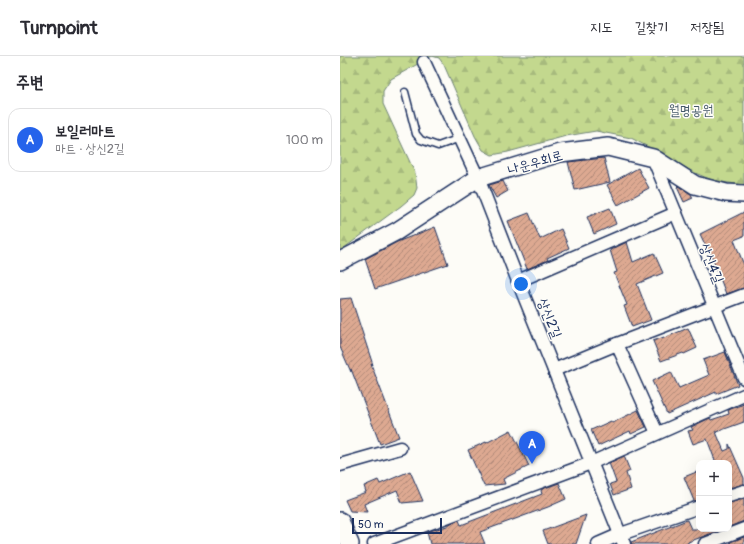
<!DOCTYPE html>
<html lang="ko">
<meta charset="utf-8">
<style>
:root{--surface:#fff;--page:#f7f7f7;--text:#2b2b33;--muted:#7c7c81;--line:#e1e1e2;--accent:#2563eb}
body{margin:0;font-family:Pangolin,"Poor Story",sans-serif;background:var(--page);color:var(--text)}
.controls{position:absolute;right:12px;bottom:12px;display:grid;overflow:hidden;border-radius:8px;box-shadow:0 4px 16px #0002}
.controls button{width:36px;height:36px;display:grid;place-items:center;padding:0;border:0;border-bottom:1px solid var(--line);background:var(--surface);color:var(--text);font:20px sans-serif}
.scale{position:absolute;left:12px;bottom:10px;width:90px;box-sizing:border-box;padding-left:4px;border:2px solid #1b2f5e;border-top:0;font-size:11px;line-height:14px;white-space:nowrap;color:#1b2f5e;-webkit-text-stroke:3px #fdfcf7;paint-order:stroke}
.you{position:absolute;left:181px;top:228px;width:14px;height:14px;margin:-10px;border:3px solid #fff;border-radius:50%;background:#1a73e8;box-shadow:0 0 0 6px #1a73e833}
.badge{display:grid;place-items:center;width:26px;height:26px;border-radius:50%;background:var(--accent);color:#fff;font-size:13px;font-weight:700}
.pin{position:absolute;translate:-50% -33px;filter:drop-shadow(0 1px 2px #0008)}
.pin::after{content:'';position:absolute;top:21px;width:14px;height:12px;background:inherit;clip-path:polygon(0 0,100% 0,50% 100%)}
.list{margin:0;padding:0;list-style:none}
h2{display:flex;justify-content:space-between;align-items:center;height:52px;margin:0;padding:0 16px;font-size:17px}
h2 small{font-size:13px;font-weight:400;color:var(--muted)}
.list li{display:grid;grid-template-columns:26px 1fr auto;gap:12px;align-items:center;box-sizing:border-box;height:64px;margin:0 8px 8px;padding:0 8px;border:1px solid var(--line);border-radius:12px}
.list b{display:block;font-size:15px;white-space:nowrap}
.list p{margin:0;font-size:13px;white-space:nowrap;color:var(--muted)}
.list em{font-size:13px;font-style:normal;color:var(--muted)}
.map{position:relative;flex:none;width:404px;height:488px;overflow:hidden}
header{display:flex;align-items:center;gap:24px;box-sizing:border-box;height:56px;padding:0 20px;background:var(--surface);border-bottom:1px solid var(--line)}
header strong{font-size:19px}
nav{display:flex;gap:22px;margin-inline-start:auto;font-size:14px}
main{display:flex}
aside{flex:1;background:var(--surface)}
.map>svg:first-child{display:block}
</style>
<header>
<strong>Turnpoint</strong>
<nav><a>지도</a><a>길찾기</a><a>저장됨</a></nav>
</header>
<main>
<aside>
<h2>주변<small></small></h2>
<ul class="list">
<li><span class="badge">A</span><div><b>보일러마트</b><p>마트 · 상신2길</p></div><em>100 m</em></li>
</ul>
</aside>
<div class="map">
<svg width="404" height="488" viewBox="0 0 404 488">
<defs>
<pattern id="forest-firs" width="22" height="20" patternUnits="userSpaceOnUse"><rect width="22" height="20" fill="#c3d88e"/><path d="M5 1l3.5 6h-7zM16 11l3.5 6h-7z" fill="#a7ba7d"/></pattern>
<pattern id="building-hatch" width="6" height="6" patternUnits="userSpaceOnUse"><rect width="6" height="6" fill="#dda991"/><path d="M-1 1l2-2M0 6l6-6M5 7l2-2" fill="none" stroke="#b28a7a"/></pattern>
</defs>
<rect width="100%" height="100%" fill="#fdfcf7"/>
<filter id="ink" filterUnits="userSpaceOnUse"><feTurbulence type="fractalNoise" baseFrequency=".025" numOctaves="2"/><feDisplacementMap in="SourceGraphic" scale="8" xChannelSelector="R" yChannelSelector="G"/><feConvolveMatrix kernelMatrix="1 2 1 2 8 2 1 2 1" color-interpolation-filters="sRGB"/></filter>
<g filter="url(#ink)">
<path fill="url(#forest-firs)" stroke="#6f8476" d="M0,0h404v129l-30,-4 -21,-9 -35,-20 -27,-14 -35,-7 -30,5 -58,16 -16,3 -9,-5 -8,-14 -31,-71 -5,-7 -7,-2 -41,23 -8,12v13l32,69 2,15 -3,7 -13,11 -61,45z"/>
<g fill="url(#building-hatch)" stroke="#1b2f5e">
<path d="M264,102l6,24 -35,8 -7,-28z"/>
<path d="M298,112l11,20 -31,17 -11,-20z"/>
<path d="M163,125l5,10 -12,7 -7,-13z"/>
<path d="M338,130l13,8 2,4 -9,4 -7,-15z"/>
<path d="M270,152l6,16 -22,10 -7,-17z"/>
<path d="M404,156v24l-10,4 10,25v23l-18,6 -16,-42 -1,1 -9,-19z"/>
<path d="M189,157l11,26 21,-10 8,19 -22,10 1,2 -21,9 -19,-48z"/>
<path d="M95,171l13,37 -73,25 -10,-30 32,-17z"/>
<path d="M287,186l6,20 21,-9 9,20 -26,11 14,36 -19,7 -8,-21 3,-1 -13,-32 3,-1 -7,-22z"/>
<path d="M11,242l22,67 -2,-1 28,73 -19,7 -29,-75v3l-11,-25v-48z"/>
<path d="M348,272l9,20 -13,6 -1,-1 -22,8 -8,-20 11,-4v1z"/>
<path d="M385,296l13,33 -22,9v-2l-49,22 -15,-33 19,-9 8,16 30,-13 -6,-15z"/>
<path d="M404,348v18l-28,10 8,19 5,-2v-5l15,34v6l-15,4v-25h-13l-9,-24 -14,5 -5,-13 5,-1 -2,-3 19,-9 1,2 18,-6 -1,-4z"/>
<path d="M298,354l8,17 -15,7 -1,-3 -32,15 -7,-16 20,-9 1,2z"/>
<path d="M171,374l18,36 -26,13 2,5 -21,2 -16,-36 18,-8v1z"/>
<path d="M284,400l6,15 -4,2 5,16 -17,6 -4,-11 6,-2 -7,-19z"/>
<path d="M70,415l13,30 -21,2 -5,-13 -33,14 3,8 -17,-1 -5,-11 21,-8 -2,-6 14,-6 2,4z"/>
<path d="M359,415v29l-5,1 -10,-24z"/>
<path d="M219,427l7,16 -18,8 -68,25 5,12h-55l-3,-12 20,-6 4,-3 8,-3 2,5 81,-31 -1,-3 1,-2z"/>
<path d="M404,443v22l-15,6v-24z"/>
<path d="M246,459l-10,29h-28l-5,-13z"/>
<path d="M347,464l4,9h30v1l-33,12v2h-57v-2z"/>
<path d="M404,481v7h-13l-1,-2z"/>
</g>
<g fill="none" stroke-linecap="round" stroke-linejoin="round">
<defs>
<path id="lane" d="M65,36l11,42 5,6 17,6 22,-8"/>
<g id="street">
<path d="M84,6l54,116 40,103 106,263"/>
<path d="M313,102l91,220"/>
<path d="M178,225l158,-68"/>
<path d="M277,288l40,89"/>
<path d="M214,314l63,-26 127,-49"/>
<path d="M0,409l60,-17"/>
<path d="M389,440l15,-5"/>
<path d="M34,488l217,-81 153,-68"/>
<path d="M258,488l23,-10 78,-27"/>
<path d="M365,488l39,-15"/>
</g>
<g id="secondary">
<path d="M0,205l57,-30 81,-53 82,-25 48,-6 45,11 42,27 31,8 18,1"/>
<path d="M0,465l10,23"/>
</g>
</defs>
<use href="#lane" stroke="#1b2f5e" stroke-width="9"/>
<use href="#street" stroke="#1b2f5e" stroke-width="15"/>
<use href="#secondary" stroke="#1b2f5e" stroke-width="20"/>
<use href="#lane" stroke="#fdfcf7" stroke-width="6"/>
<use href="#street" stroke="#fdfcf7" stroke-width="12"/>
<use href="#secondary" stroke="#fdfcf7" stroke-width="17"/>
</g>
</g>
<g text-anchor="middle" stroke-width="3" stroke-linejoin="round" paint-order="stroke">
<g font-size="14" fill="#45596a" stroke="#fdfcf7">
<text x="351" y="59">월명공원</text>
</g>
<g font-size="14" fill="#1b2f5e" stroke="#fdfcf7">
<text transform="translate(195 106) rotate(-16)" y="5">나운우회로</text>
<text transform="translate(372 207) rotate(68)" y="5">상신4길</text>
<text transform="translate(210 262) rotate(68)" y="5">상신2길</text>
</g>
</g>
</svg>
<div class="controls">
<button>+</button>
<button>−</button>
</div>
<div class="scale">50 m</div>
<div class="you"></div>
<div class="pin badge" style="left:192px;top:408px">A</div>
</div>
</main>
